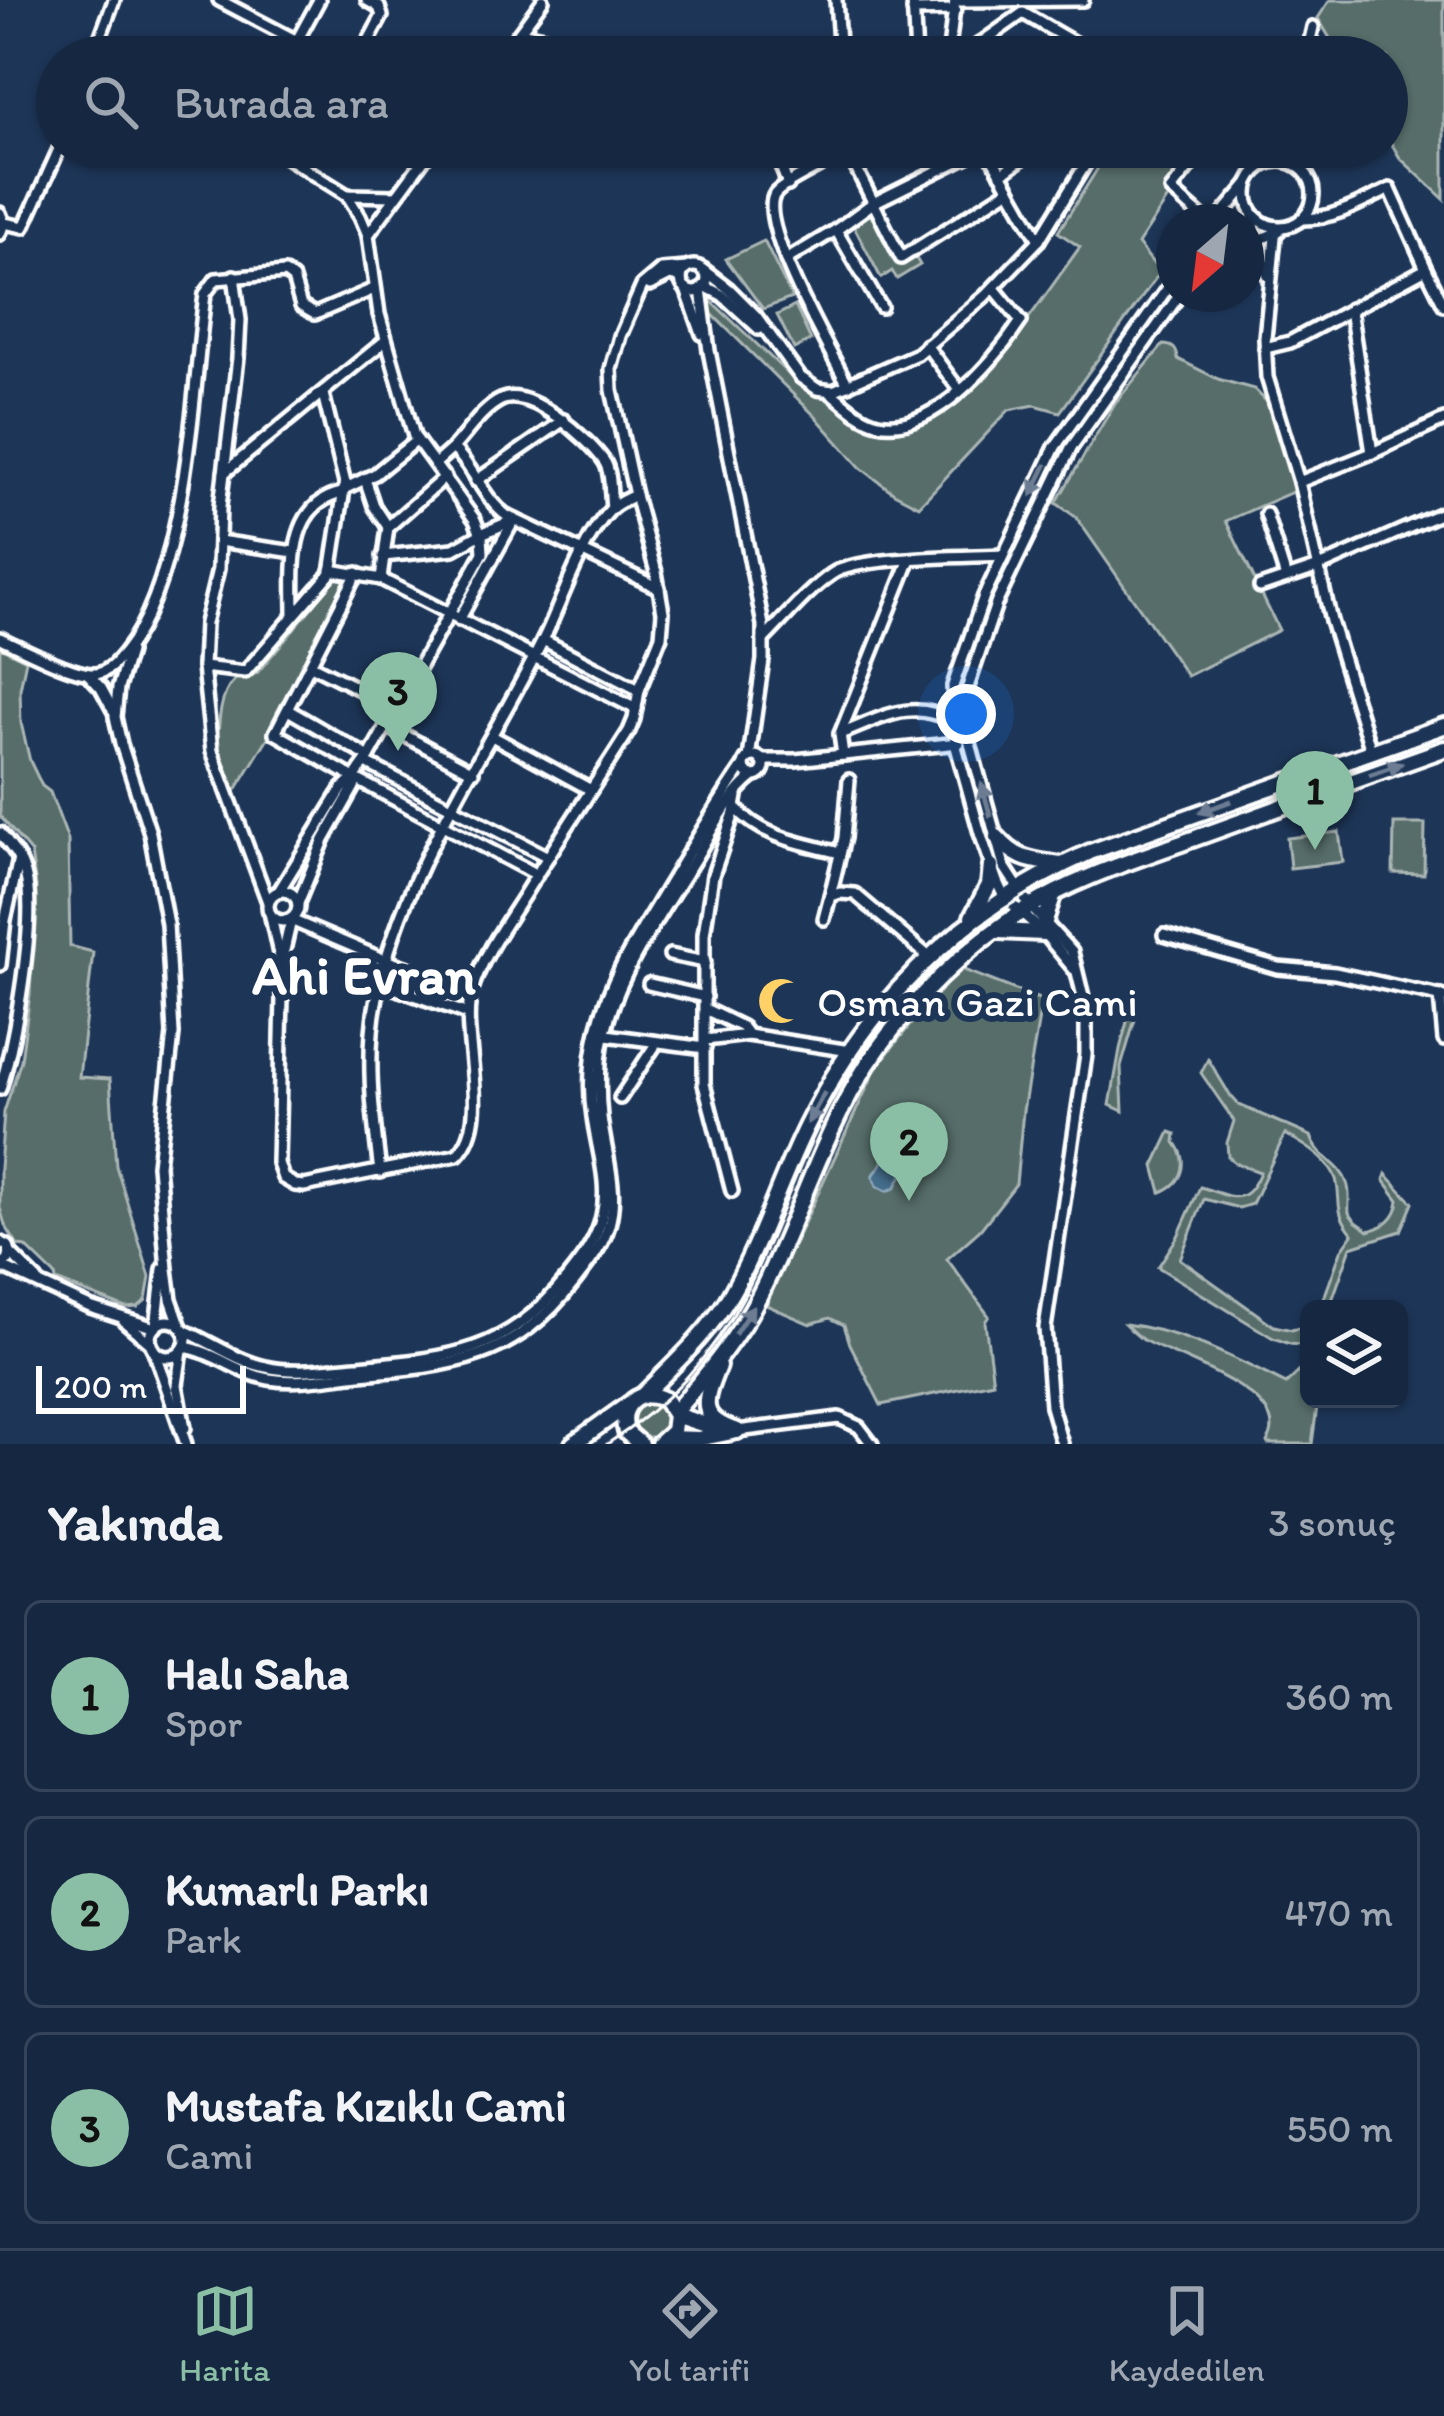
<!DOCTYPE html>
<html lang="tr">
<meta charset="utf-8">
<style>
:root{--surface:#162841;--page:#23344c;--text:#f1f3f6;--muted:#9ea6b1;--line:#35445a;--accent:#8abfa5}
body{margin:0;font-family:Itim,sans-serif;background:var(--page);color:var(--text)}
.controls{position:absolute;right:36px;bottom:36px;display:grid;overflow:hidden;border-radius:18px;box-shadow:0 3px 9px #0004}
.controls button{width:108px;height:108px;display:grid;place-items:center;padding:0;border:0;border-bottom:3px solid var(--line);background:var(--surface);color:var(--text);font:60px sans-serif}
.compass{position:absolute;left:1156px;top:204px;width:108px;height:108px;border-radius:50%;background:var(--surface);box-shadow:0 3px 9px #0004;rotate:208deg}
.scale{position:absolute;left:36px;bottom:30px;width:210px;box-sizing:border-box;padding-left:12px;border:6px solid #fff;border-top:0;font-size:33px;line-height:42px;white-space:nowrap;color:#fff;-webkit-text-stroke:9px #1d3557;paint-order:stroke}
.you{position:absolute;left:966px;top:714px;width:42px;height:42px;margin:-30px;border:9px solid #fff;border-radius:50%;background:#1a73e8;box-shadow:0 0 0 18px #1a73e833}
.badge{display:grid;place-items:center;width:78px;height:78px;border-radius:50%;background:var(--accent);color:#111;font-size:39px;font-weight:700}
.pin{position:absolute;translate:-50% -99px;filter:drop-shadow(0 3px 6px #0008)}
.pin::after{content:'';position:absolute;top:63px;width:42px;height:36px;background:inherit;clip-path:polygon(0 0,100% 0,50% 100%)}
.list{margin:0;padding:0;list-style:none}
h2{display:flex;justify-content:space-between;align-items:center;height:156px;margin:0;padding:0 48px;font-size:51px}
h2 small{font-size:39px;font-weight:400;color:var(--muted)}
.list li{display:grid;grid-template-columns:78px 1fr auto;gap:36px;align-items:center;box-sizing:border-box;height:192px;margin:0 24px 24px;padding:0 24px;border:3px solid var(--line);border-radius:18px}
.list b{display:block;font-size:45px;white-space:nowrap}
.list p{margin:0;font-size:39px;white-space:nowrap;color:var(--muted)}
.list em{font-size:39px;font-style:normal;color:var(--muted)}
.icon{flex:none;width:66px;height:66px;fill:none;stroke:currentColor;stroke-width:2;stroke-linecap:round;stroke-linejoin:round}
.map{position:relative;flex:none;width:1444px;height:1444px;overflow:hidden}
.search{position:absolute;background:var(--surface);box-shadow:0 3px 9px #0004;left:36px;right:36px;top:36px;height:132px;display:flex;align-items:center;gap:30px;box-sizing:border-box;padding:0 42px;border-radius:66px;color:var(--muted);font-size:45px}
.sheet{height:804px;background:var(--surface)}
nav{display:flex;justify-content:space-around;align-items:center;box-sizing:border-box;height:168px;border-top:3px solid var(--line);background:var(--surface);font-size:33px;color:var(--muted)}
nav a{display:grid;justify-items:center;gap:6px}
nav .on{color:var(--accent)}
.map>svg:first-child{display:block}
</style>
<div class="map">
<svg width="1444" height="1444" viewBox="0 0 1444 1444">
<rect width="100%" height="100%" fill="#1d3557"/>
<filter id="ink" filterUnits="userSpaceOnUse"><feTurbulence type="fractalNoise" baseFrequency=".00833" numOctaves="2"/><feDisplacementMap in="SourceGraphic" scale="24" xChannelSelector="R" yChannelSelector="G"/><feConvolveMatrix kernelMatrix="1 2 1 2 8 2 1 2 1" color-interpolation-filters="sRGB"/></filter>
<g filter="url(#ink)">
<g fill="#576d69" stroke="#abb6b4" stroke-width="3">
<path d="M1330,0h114v199l-44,-41 -13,-22v-79h-46l-23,-39z"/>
<path d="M1111,147h87l-27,36v11l-33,50 22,28 -100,140 -25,-7 -26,5 -90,96 -25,-13 -33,-25 -45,-51 -108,-107 3,-9 87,82c15,12 29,15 48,14l8,15c7,3 18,9 26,10 10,1 45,-4 55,-8 43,-15 116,-128 145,-167l-22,-15z"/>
<path d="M867,202l30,58 17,-5 6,10 -23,14 -5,-8 -11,7 -33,-63z"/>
<path d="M764,241l28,57 -29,11 -37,-50z"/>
<path d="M795,306l16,34 -17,9 -17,-34z"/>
<path d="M1163,345c10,0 14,4 15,14l40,20 36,10 13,13 30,88 -71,31 53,109 -92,46 -111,-159 -20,-14 59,-100z"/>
<path d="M342,576l5,2 -75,153 -36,59 -4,1c-4,-9 -9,-18 -11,-28 -5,-23 -4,-69 15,-84l10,-1 11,-5 79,-95z"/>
<path d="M0,647l26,13 -6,29 1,34 9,38 12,25 8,6 18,48 2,106 23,6 -14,125 31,2 6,87 34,111 -4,23 -8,7 -12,1 -70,-27 -1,-6 -29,-28 -8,-1 -13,-21 -5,-17v-40l4,-56 17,-52 9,-66 6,-108 -5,-33 -31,-37z"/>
<path d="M1394,824h31l-1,50 -31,-1z"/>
<path d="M1339,832l4,30 -53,6 -3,-30z"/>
<path d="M956,967l86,33 -19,111 -7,73 -36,46 -33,29 42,57 -4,6 8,60 -112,23 -31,-61 -6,-19 -14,-7 -20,6 -44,-19 110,-237z"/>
<path d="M1130,1010l6,6 -15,51 2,44 -13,-6 10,-56z"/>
<path d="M1208,1059l22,36 9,10 72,31c6,22 29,26 36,47 4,10 1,20 2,30l6,8 14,10c16,-5 28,-13 30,-31l-15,-20 2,-6 27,29 -12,28 -50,16 -22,62h-9l21,-58 12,-17c-20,-24 -11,-31 -17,-55 -6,-19 -34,-36 -51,-45l-33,70 -13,4 -35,-9 -24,60 94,67 18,4 17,-5v21l-19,-2 -17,-6 -115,-71 20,-31 22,-49c31,9 45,22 60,-15l-25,-9 -7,-7 -1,-13 7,-22 -33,-48z"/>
<path d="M1170,1132l6,2 -1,8c15,19 9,41 -14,50l-7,-26z"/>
<path d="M1125,1324c59,7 108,34 161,60l23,-22v37h9l-6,45h-44l-1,-2c31,-46 -92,-85 -120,-100 -9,-4 -15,-11 -22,-18z"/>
<circle cx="649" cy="1420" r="17"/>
</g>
<path fill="#456e8d" stroke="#8fa8bb" stroke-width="3" d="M888,1155l16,8 2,5 -11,20 -8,3 -10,-5 -4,-10z"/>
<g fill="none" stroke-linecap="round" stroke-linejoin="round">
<defs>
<g id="minor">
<path d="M219,0l78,41"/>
<path d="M836,0l4,57"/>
<path d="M913,0l3,57"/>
<path d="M955,1l128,-1"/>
<path d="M913,11l42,-1"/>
<path d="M520,32l55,12 93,5 63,8"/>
<path d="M93,57l21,-57"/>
<path d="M288,57l31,-57"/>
<path d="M360,57l22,-41 -3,-9 -12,-7"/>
<path d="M501,57l42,-57"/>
<path d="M948,57l7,-57"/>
<path d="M961,57l62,-44 55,32 15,12"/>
<path d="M1306,57l7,-30"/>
<path d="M270,147l77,48 48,1"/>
<path d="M774,147l14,38"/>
<path d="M986,147l53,93"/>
<path d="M1205,147l-34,43 36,32"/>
<path d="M1246,147l21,16"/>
<path d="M848,152l53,106 109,-69"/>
<circle cx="1280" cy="194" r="33"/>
<path d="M302,167l11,-20"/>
<path d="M1001,174l37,-27"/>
<path d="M347,195l13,21 8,19"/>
<path d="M1252,212l5,30 11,34"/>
<path d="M0,213l4,10 -4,11"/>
<path d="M1216,222l32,-38"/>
<path d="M4,223l20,4 36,-80"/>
<path d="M1276,227l-11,111 2,39 32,105 32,139 40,130"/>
<path d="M836,230l45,77"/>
<path d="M1246,246l33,-15"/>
<path d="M786,260l50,-30 37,-27 113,-56"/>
<circle cx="694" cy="279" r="13"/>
<path d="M703,269l26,20 27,27 44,61 17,12 16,2 84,-37 68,-58 54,-56 57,-93"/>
<path d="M1426,269l18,36"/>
<path d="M234,276l6,44 -2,38 -18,148 -2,63 -13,54 -2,44 9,84 56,151"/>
<path d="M650,285l20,-10 11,3"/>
<path d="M704,286l18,9 37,34"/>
<path d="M686,289l16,45"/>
<path d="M701,289l8,62 54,274v35l-14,98"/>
<path d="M1350,309l22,144"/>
<path d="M926,345l34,46"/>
<path d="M1265,348l25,-6 136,-73 -36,-80c-27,13 -56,30 -87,30"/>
<path d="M848,385c-16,-30 -92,-163 -73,-191 9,-12 66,-38 82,-47"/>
<path d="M830,392c14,11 30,27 48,31 55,12 117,-63 143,-102l-27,-33"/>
<path d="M323,394l23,93"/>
<path d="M453,448c14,-15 29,-39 48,-48 28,-14 88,39 103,61 8,11 6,33 8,47"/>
<path d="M436,463l17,-15c22,21 29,49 54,68l152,72"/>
<path d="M224,473l161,-132"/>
<path d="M365,479l9,27 14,21"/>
<path d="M476,481l88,-61"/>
<path d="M1299,482l73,-29 72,-33"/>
<path d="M1266,514l20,64"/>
<path d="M219,541l75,11"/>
<path d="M383,556l71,-7 27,-15 33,-14"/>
<path d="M331,570l50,9 255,130"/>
<path d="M357,573l-82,160 79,45 183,97"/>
<path d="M381,579l7,-52 57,-50"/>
<path d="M1260,587l59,-20 125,-55"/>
<path d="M294,615c0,-44 -8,-110 48,-122"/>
<path d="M459,620l55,-100"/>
<path d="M0,638c20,9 75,38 95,36 13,-1 21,-12 29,-21 62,-76 69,-261 81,-359l11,-15 69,-6 8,6 8,27 14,8 59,-25"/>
<path d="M543,640l96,50"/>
<path d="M763,640c22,-22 44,-49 69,-66 25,-18 136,-17 171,-19"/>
<path d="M129,652l-11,36 -3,29 6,27 29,89 17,91 6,110 -15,131 9,104 4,30 10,28"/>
<path d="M311,665l86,43"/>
<path d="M203,667l42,5 86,-99 13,-84 31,-15 42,-34"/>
<path d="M88,674l13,14 13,24"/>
<path d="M288,710l81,47"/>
<path d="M387,726l86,46"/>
<path d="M840,734c40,-15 72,-37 113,-12"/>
<path d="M492,736l99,54"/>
<path d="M843,755l-3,-21 70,-175"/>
<circle cx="754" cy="766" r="10"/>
<path d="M761,760h34l164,-17"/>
<path d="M366,763l182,94"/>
<path d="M735,807c27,31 67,36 105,46"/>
<path d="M0,833c10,13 20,24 25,40 13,44 -11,170 -25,216"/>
<circle cx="283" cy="906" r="15"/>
<path d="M279,891l63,-102 12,-11 15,-21 114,-204 -1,-16 -7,-17 -61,-84 -35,-122 -11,-79 65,-88"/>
<path d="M830,896l14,-58 5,-58"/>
<path d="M298,903l26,-63 31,-55 -1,-7"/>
<path d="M271,917l10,46 1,34 -4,166 5,15 12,7 9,1 153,-31c37,-36 2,-117 14,-162 10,-35 34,-68 53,-98 34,-55 70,-109 105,-164l5,-12 5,-29 22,-54 2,-24 -7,-40 -21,-77 -23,-105 -1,-21 9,-33 22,-50 19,-16 26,-2"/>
<path d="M824,919l6,-23 10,-3 15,1 73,62"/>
<path d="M1164,935l114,33 57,5 109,24"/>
<path d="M670,955l35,7"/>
<path d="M282,959l9,-39 94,40 87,30"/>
<path d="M0,965l5,-45 14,-61"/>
<path d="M1074,969l-30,-36 -40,-36 -7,-15 -17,-49 -25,-90 -2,-57 31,-90 71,-149 119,-168"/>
<path d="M380,983l88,31"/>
<path d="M649,984l56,13"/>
<path d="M1440,996l4,44"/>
<path d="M705,1009l37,18 6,8 102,16"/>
<path d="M606,1035l99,13"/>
<path d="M705,1040l43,-5"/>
<path d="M620,1098l34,-51 1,-5"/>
<path d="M380,1172c-7,-57 -15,-118 -3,-175 26,-129 108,-241 166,-357 19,-38 39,-102 68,-131 6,-6 16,-10 24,-14"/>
<path d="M732,1191l-28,-107v-150l9,-59 21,-62 3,-17"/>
<path d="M0,1242l8,4 2,7 -2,7 -8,5"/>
<path d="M10,1253l27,27"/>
<path d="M0,1266l90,41 65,21"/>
<path d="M124,1321l27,23"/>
<circle cx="168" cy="1339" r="18"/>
<path d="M156,1327l7,-58"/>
<path d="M183,1330c28,12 54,31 83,37 29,7 62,1 91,-1 91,-8 149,-12 210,-88 15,-19 30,-38 35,-62 8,-33 -5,-67 -9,-99 -5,-30 -2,-62 5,-91 13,-50 42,-93 69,-138 25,-41 49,-83 77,-123"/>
<path d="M184,1347c31,5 55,27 85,32 29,5 61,-2 91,-5 95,-8 154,-13 216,-94 13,-17 27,-34 33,-55 10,-36 -4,-72 -8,-108 -2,-18 -2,-37 -1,-55 6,-75 58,-143 96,-205 17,-28 32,-61 58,-81"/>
<path d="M153,1348l33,96"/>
<path d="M182,1350l-5,35 8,43"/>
<path d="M737,1431l102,-13 20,9 13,17"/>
<path d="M1062,1444l-11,-38 -6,-78 41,-273v-46l-14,-57 -42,-46 -26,-40 -35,-126 -3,-47 30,-89 75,-156 109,-154"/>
</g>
<g id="highway">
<path d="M997,837c21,24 34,23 64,28"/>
<path d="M972,917l17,-32 2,-19"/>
<path d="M1045,921l8,-25"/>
<path d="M999,931l45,2"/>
<path d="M718,1366c-13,33 -23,52 19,65"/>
<path d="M643,1395c32,-32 67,-63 89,-103 30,-53 48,-113 75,-167 62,-126 156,-216 283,-273l354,-126"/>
<path d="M674,1413c31,-37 63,-74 85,-117 39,-76 62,-159 108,-231 41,-62 98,-118 161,-157 48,-30 107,-48 159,-67 86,-31 171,-62 257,-92"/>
<path d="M675,1415l46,15"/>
<path d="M668,1438l30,1 39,-8"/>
<path d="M573,1444l56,-40"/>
<path d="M640,1444l-14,-12c-8,-28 14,-45 39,-32l10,15 -2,16 -14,13"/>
</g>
</defs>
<use href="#minor" stroke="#fff" stroke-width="18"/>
<use href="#highway" stroke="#fff" stroke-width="22"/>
<use href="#minor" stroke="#1d3557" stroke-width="9"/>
<use href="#highway" stroke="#1d3557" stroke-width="14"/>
<path stroke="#fff" stroke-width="3" d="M607,1444c60,-38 106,-89 139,-152 35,-70 57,-147 99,-214 45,-72 103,-136 176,-180 49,-30 104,-48 158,-68 88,-33 177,-64 265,-95"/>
</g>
<defs><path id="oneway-solid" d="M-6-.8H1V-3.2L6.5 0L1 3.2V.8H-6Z" transform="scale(3)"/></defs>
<g fill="#6c7c92">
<use href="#oneway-solid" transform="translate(1039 480) rotate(116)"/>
<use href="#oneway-solid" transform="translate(1386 769) rotate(-19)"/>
<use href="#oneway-solid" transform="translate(986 800) rotate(-106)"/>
<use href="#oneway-solid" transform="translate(1215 807) rotate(160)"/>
<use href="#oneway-solid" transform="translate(816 1108) rotate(119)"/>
<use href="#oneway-solid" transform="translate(744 1320) rotate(-57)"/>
</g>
</g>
<defs>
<symbol id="mosque-bare" viewBox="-9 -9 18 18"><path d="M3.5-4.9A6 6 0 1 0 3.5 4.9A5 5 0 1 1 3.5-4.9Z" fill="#ffd166" stroke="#1d3557" stroke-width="2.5" paint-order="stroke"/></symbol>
</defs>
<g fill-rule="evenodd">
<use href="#mosque-bare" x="748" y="968" width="66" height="66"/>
</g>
<g text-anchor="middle" stroke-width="12" stroke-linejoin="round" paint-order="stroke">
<g font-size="42" fill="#fff" stroke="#1d3557" text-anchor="start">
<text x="817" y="1016">Osman Gazi Cami</text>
</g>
<g font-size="54" font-weight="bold" fill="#fff" stroke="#1d3557">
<text x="364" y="994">Ahi Evran</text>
</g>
</g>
</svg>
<div class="controls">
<button><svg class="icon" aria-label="layers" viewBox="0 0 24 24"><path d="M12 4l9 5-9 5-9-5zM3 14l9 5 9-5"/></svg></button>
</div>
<svg class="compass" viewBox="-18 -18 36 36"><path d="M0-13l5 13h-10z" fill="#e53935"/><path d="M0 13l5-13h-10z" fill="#9ea6b1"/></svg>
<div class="scale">200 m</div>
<div class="you"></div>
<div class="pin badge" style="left:1315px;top:850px">1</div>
<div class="pin badge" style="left:909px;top:1201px">2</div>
<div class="pin badge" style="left:398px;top:751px">3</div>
<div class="search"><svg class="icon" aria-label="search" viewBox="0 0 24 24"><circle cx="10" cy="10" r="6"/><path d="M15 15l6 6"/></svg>Burada ara</div>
</div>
<section class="sheet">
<h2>Yakında<small>3 sonuç</small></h2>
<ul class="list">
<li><span class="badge">1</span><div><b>Halı Saha</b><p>Spor</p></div><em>360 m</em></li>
<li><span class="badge">2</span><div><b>Kumarlı Parkı</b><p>Park</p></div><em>470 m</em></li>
<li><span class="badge">3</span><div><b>Mustafa Kızıklı Cami</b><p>Cami</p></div><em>550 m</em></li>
</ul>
</section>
<nav>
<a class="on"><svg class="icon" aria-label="map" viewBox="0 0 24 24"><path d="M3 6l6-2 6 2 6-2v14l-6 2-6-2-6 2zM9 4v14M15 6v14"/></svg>Harita</a>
<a><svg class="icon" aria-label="directions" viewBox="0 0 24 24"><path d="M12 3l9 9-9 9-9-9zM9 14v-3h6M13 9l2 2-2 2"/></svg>Yol tarifi</a>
<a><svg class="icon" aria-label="saved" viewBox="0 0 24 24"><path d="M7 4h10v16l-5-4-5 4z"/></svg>Kaydedilen</a>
</nav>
